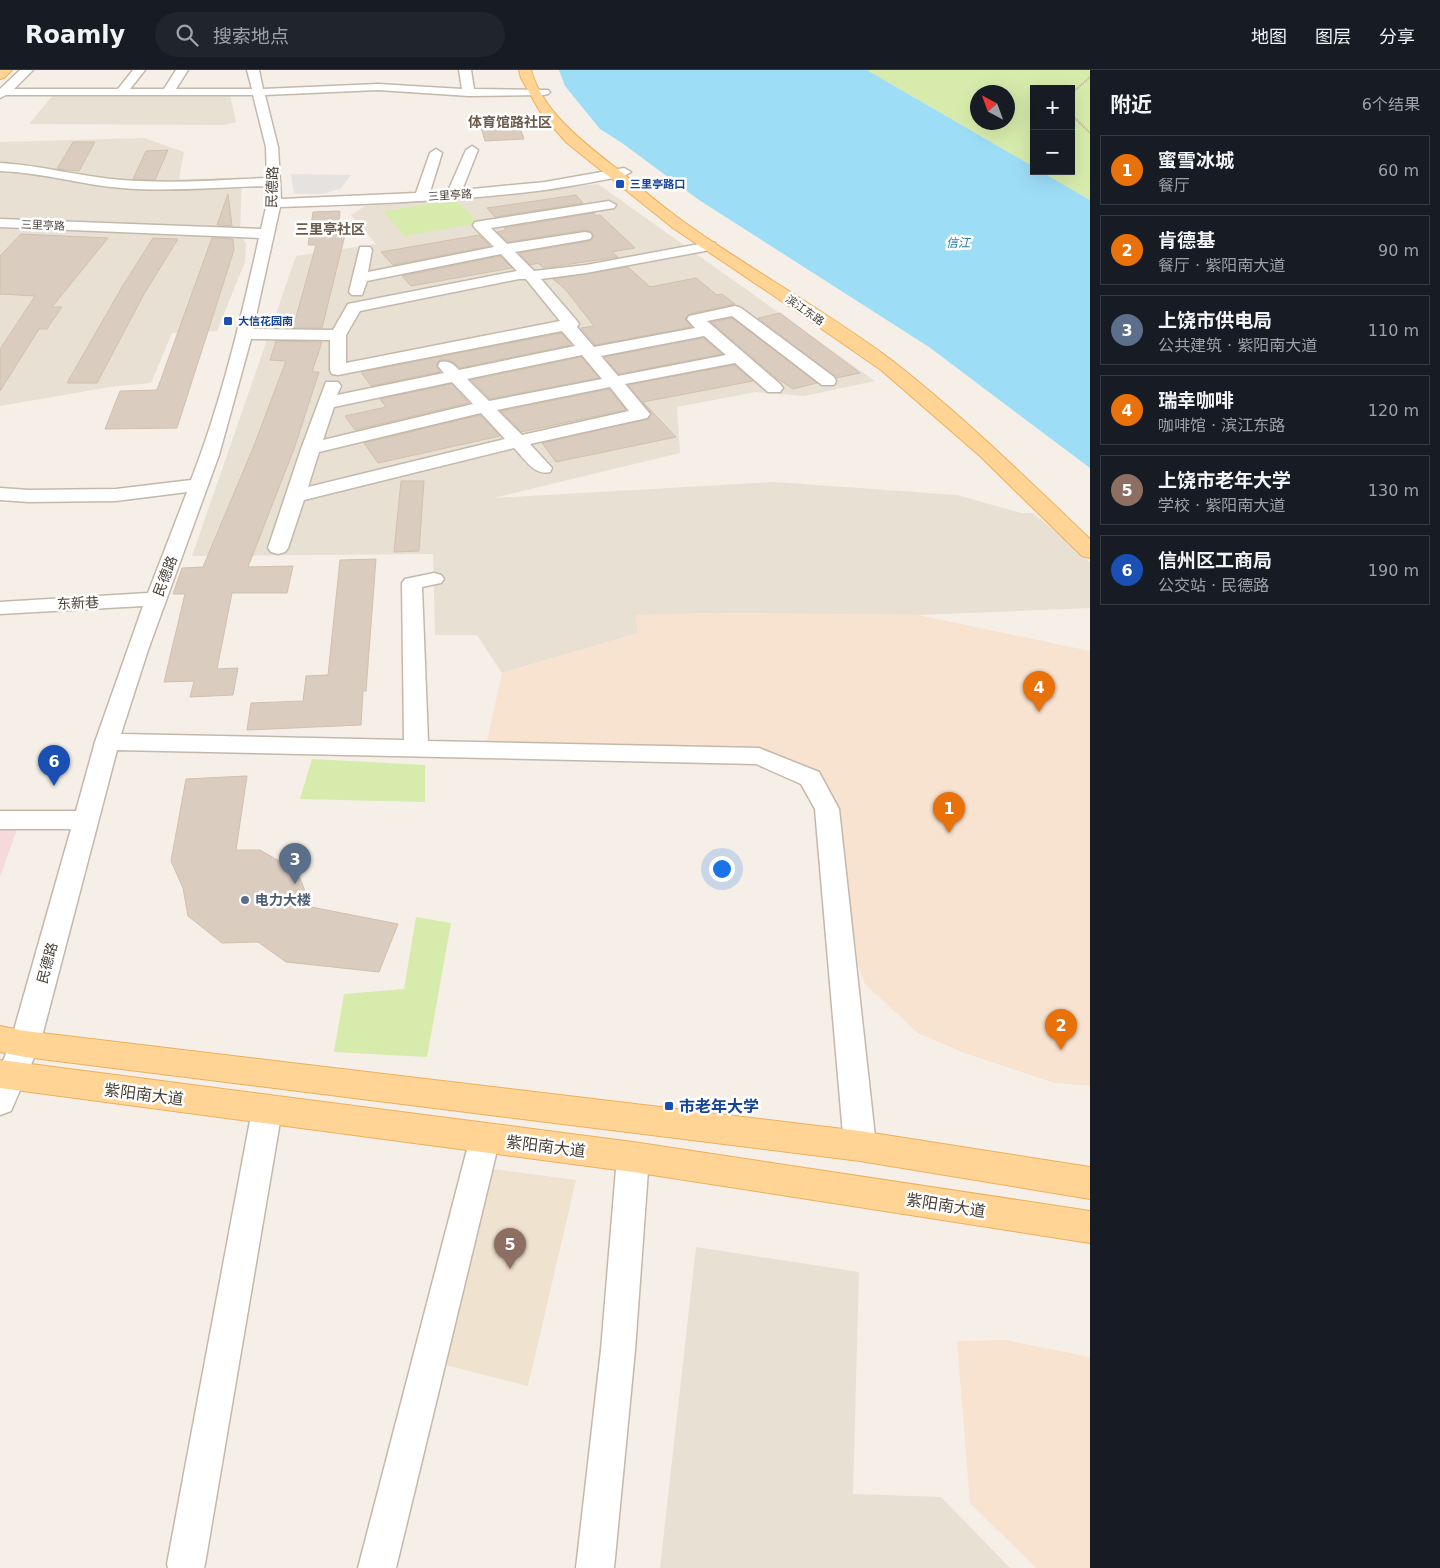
<!DOCTYPE html>
<html lang="zh">
<meta charset="utf-8">
<style>
:root{--surface:#171b24;--page:#20242c;--text:#f1f3f6;--muted:#9ea1a6;--line:#363941;--accent:#8c9099}
body{margin:0;font-family:"DejaVu Sans","Noto Sans SC",sans-serif;background:var(--page);color:var(--text)}
.controls{position:absolute;right:15px;top:15px;display:grid;overflow:hidden;border-radius:0px;box-shadow:0 5px 20px #0002}
.controls button{width:45px;height:45px;display:grid;place-items:center;padding:0;border:0;border-bottom:1px solid var(--line);background:var(--surface);color:var(--text);font:25px sans-serif}
.compass{position:absolute;left:970px;top:15px;width:45px;height:45px;border-radius:50%;background:var(--surface);box-shadow:0 5px 20px #0002;rotate:319deg}
.you{position:absolute;left:721px;top:798px;width:18px;height:18px;margin:-12px;border:4px solid #fff;border-radius:50%;background:#1a73e8;box-shadow:0 0 0 8px #1a73e833}
.badge{display:grid;place-items:center;width:32px;height:32px;border-radius:50%;background:var(--accent);color:#fff;font-size:16px;font-weight:700}
.pin{position:absolute;translate:-50% -41px;filter:drop-shadow(0 1px 2px #0008)}
.pin::after{content:'';position:absolute;top:26px;width:18px;height:15px;background:inherit;clip-path:polygon(0 0,100% 0,50% 100%)}
.list{margin:0;padding:0;list-style:none}
h2{display:flex;justify-content:space-between;align-items:center;height:65px;margin:0;padding:0 20px;font-size:21px}
h2 small{font-size:16px;font-weight:400;color:var(--muted)}
.list li{display:grid;grid-template-columns:32px 1fr auto;gap:15px;align-items:center;box-sizing:border-box;height:70px;margin:0 10px 10px;padding:0 10px;border:1px solid var(--line);border-radius:0px}
.list b{display:block;font-size:19px;white-space:nowrap}
.list p{margin:0;font-size:16px;white-space:nowrap;color:var(--muted)}
.list em{font-size:16px;font-style:normal;color:var(--muted)}
.icon{flex:none;width:28px;height:28px;fill:none;stroke:currentColor;stroke-width:2;stroke-linecap:round;stroke-linejoin:round}
.map{position:relative;flex:none;width:1090px;height:1498px;overflow:hidden}
header{display:flex;align-items:center;gap:30px;box-sizing:border-box;height:70px;padding:0 25px;background:var(--surface);border-bottom:1px solid var(--line)}
header strong{font-size:24px}
nav{display:flex;gap:28px;margin-inline-start:auto;font-size:18px}
.search{width:350px;height:45px;background:var(--page);display:flex;align-items:center;gap:12px;box-sizing:border-box;padding:0 18px;border-radius:28px;color:var(--muted);font-size:19px}
main{display:flex}
aside{flex:1;background:var(--surface)}
.map>svg:first-child{display:block}
</style>
<header>
<strong>Roamly</strong>
<div class="search"><svg class="icon" aria-label="search" viewBox="0 0 24 24"><circle cx="10" cy="10" r="6"/><path d="M15 15l6 6"/></svg>搜索地点</div>
<nav><a>地图</a><a>图层</a><a>分享</a></nav>
</header>
<main>
<div class="map">
<svg width="1090" height="1498" viewBox="0 0 1090 1498">
<rect width="100%" height="100%" fill="#f5efe7"/>
<g fill="#e9e0d4">
<path d="M53,25h177l6,27 -12,3 -195,-1z"/>
<path d="M144,68l40,14 -5,27 63,-1 -2,55 6,11 -1,18 -28,69 -45,2 -21,50 -41,4 -110,19v-264z"/>
<path d="M598,114l277,197 -71,15 -48,-4 -79,15 3,46 -187,45 282,-16 182,13 64,18h12l50,41 7,9v45l-172,7 -207,-2 -75,3 2,17 -136,40 -25,-38h-42l-2,-81 -241,2 104,-300 80,-12 -25,-29 14,-9z"/>
<path d="M696,1177l163,25 -6,222 88,3 69,71h-350z"/>
</g>
<g fill="#f8e2d0">
<path d="M711,543l207,2 172,36v435l-35,-3 -93,-31 -44,-19 -53,-49 -29,-78 -26,-128 -51,-22 -274,-6 17,-77 136,-40 -2,-18z"/>
<path d="M1005,1270l85,17v211h-54l-66,-65 -13,-162z"/>
</g>
<path fill="#efe2cf" d="M493,1099l83,11 -48,206 -90,-23z"/>
<path fill="#f6d9d9" d="M20,751l-20,56v-54z"/>
<g fill="#d7ecac" fill-rule="evenodd">
<path d="M867,0h223v130l-50,-29h31v-82h-37v78zM1008,22v30h-30v-30z"/>
<path d="M456,130l23,23 -75,13 -21,-25z"/>
<path d="M312,689l113,6v37l-125,-3z"/>
<path d="M416,847l35,6 -24,134 -93,-5 10,-58 60,-5z"/>
</g>
<path fill="#e5e2df" d="M291,104l60,1 -11,14 -18,5h-28z"/>
<path fill="#9eddf6" d="M559,0h308l167,97v4h6l50,29v268l-161,-121 -230,-147 -77,-57 -22,-14 -35,-43z"/>
<g fill="#daccbe" stroke="#d2c0ae">
<path d="M516,46l8,23 -39,2 -7,-23z"/>
<path d="M73,72h22l-16,29 -22,-2z"/>
<path d="M168,80l-13,30 -22,-1 13,-28z"/>
<path d="M228,124l4,32 -15,-1z"/>
<path d="M576,125l7,8 -88,14 -8,-9z"/>
<path d="M340,141l-2,25 7,-1 -23,93h-29l23,-83h-8l5,-33z"/>
<path d="M594,143l2,3 4,-1 35,33 -23,4 6,5 -75,11 -5,-5 -8,2 -11,-12 71,-12 4,-4 -2,-5 -7,-2 -77,12 -11,-10 9,-2 -2,-2z"/>
<path d="M21,164l87,4 -56,69h10l-15,22h-8l-39,62v-42l35,-53 -35,-2v-38z"/>
<path d="M479,165l11,11 -97,19 -12,-13z"/>
<path d="M153,168l25,1 -34,55 -47,89h-30l55,-96z"/>
<path d="M212,168l21,1 1,11 -57,178 -72,1 15,-38 37,-1z"/>
<path d="M500,186l12,12 -101,18 -9,-10z"/>
<path d="M628,197l22,20 46,-9 21,17 5,-1 13,10 -46,10 -4,5 6,8 -96,18 -14,-17 13,-2 -29,-37 -12,-10z"/>
<path d="M780,243l80,60 -23,5 -79,-60z"/>
<path d="M732,248l85,65 -24,6 -18,-12 -64,-55z"/>
<path d="M561,263l10,12 -111,23 -10,-8h-10l-4,5 4,7 -69,14 -10,-14z"/>
<path d="M703,268l19,16 -103,20 -15,-17z"/>
<path d="M276,271l46,1 -10,30h7l-25,77 -46,118 45,-1 -6,27h-55l-15,76 21,-1 -5,27 -43,2 4,-16 -30,1 21,-88h-12l9,-26 21,-1 50,-119 33,-87 -16,-1z"/>
<path d="M581,287l18,21 -109,21 -19,-19z"/>
<path d="M734,295l19,16 -110,21 33,35 -120,25 -14,-19 106,-24 3,-6 -23,-28z"/>
<path d="M451,314l18,19 -114,27 -10,-14 41,-9 -6,-8z"/>
<path d="M609,319l17,21 -105,22 -20,-21z"/>
<path d="M480,345l20,21 -122,27 -14,-20z"/>
<path d="M401,411h23l-5,70 -25,1z"/>
<path d="M376,489l-10,132h-3l-2,34 -114,5 4,-27 52,-2 3,-25 22,-1 12,-115z"/>
<path d="M247,706l-11,74h24l21,12 19,16 11,29 87,17 -19,48 -93,-10 -28,-20 -36,1 -34,-27 -5,-28 -12,-27 15,-82z"/>
</g>
<g fill="none" stroke-linecap="round" stroke-linejoin="round">
<defs>
<g id="minor">
<path d="M20,0h13l-19,19h104l15,-19h12l-15,19h34l12,-19h12l-12,19h76l-5,-19h12l4,19 115,-5 84,5 -3,-19h12l3,19 74,1 2,2 -2,2 -4,1 -75,1 -91,-6 -113,5 13,52 3,52 135,-6 14,-40 6,-4 6,4 -12,39 18,-1 18,-41 6,-4 6,4 -16,40 83,-8 79,-14 7,4 -7,4c-26,5 -52,10 -79,14 -88,11 -176,14 -265,17l-27,122 80,1 15,-26 169,-33 -16,-17 -134,27 -5,14h-10l-3,-3 11,-45h10l2,3 -4,22 126,-25 -19,-19 -2,-3 2,-3 134,-21 7,4 -2,3 -123,20 16,16 78,-12 5,1 2,3 -2,3 -5,1 -70,12 19,19 52,-6 124,-23 5,1 2,3 -2,3 -5,1 -124,23 -45,6 36,42 2,3 -2,3 17,20 101,-19 -8,-9 2,-3 46,-10 6,2 93,69 2,4 -2,4h-12l-90,-69 -25,5 73,63 3,4 -3,4h-12l-33,-29 -110,21 25,30 -3,4 -117,26 22,24 -2,4c-16,4 -26,-14 -36,-24l-210,52 -16,48 -3,4 -7,2 -7,-2 -3,-4 33,-99 25,-67h12l3,4 -4,9 107,-22 -6,-7 2,-4c10,-2 13,2 19,8l116,-24 -13,-15 -224,44 -6,-1 -2,-4v-30l-79,-1 -32,116 -71,195 -27,84 283,6 -2,-157 3,-4 29,-6 7,2 3,4 -3,4 -19,4 6,154 331,7 60,24 20,37 37,337 -5,10 -11,4 -11,-4 -5,-10 -29,-337 -14,-25 -45,-20 -639,-14 -77,294 -29,67 -11,4v-47l10,-24 61,-215h-71v-18h76l19,-69 48,-136 -143,8v-12l148,-9 39,-101 -71,9 -87,1 -29,-2v-12l29,2 87,-1 75,-9c30,-76 50,-162 68,-242l-259,-11v-8l261,10 6,-26v-17c-48,1 -97,6 -145,2 -41,-3 -81,-16 -122,-17v-8c41,2 81,14 122,17 48,4 97,0 145,-2l-1,-31 -13,-52h-247l-6,3v-9zM519,209h7l34,42 -214,42v-28l14,-24zM704,266l22,19 -108,21 -17,-20zM582,285l20,24 -113,22 -22,-22zM452,312l21,22 -150,36 11,-33zM610,317l19,24 -107,24 -25,-25zM481,343l24,26 -197,48 11,-35z"/>
<path d="M267,1027l11,4 4,9 -77,454 -1,4h-36l-1,-4 85,-454 4,-9z"/>
<path d="M485,1055l11,3 4,10 -104,430h-38l112,-430 4,-10z"/>
<path d="M633,1073l11,4 5,10 -14,193 -21,218h-38l25,-218 16,-193 5,-10z"/>
</g>
<g id="major">
<path d="M0,0h12l-8,8 -4,1z"/>
<path d="M519,0h12c12,45 60,78 94,105 19,16 38,32 59,47 68,49 143,89 210,140 69,54 132,116 196,177v19l-8,-2 -102,-100 -99,-86 -104,-72 -104,-70 -106,-85 -25,-28 -21,-37z"/>
<path d="M0,956l25,5 835,100 230,36v32l-230,-38 -835,-104 -25,-5z"/>
<path d="M0,990l633,82 457,69v32l-457,-71 -633,-84z"/>
</g>
</defs>
<use href="#minor" stroke="#c4b8ab" stroke-width="3"/>
<use href="#major" stroke="#edaf5c" stroke-width="2"/>
<g stroke="#c4af98" stroke-width="2" stroke-dasharray="1 1" stroke-linecap="butt">
<path d="M1071,24l19,-17"/>
<path d="M1071,44l19,19"/>
</g>
<use href="#minor" fill="#fff" fill-rule="evenodd"/>
<use href="#major" fill="#ffd495" fill-rule="evenodd"/>
</g>
<g fill="#1a4fb4" stroke="#fff" stroke-width="2">
<rect x="615" y="109" width="10" height="10" rx="2.5"/>
<rect x="223" y="246" width="10" height="10" rx="2.5"/>
<rect x="664" y="1031" width="10" height="10" rx="2.5"/>
</g>
<circle fill="#5c6f8a" stroke="#fff" stroke-width="2" cx="245" cy="830" r="5"/>
<g text-anchor="middle" stroke-width="5" stroke-linejoin="round" paint-order="stroke">
<g font-size="11" font-weight="bold" fill="#164399" stroke="#fff" text-anchor="start">
<text x="630" y="118">三里亭路口</text>
<text x="238" y="255">大信花园南</text>
</g>
<g font-size="11" fill="#483e35" stroke="#fff">
<text transform="translate(450 125) rotate(-4)" y="4">三里亭路</text>
<text transform="translate(43 155) rotate(2)" y="4">三里亭路</text>
<text transform="translate(805 240) rotate(35)" y="4">滨江东路</text>
</g>
<g font-size="12" font-style="italic" fill="#227da3" stroke="#fff">
<text x="958" y="177">信江</text>
</g>
<g font-size="14" font-weight="bold" fill="#6c5b4b" stroke="#fff">
<text x="510" y="57">体育馆路社区</text>
<text x="330" y="164">三里亭社区</text>
</g>
<g font-size="14" fill="#483e35" stroke="#fff">
<text transform="translate(272 117) rotate(-88)" y="5">民德路</text>
<text transform="translate(165 506) rotate(-69)" y="5">民德路</text>
<text transform="translate(78 533) rotate(-3)" y="5">东新巷</text>
<text transform="translate(47 893) rotate(-75)" y="5">民德路</text>
</g>
<g font-size="14" font-weight="bold" fill="#4e5e75" stroke="#fff" text-anchor="start">
<text x="255" y="835">电力大楼</text>
</g>
<g font-size="16" fill="#483e35" stroke="#fff">
<text transform="translate(144 1024) rotate(7)" y="6">紫阳南大道</text>
<text transform="translate(546 1076) rotate(7)" y="6">紫阳南大道</text>
<text transform="translate(946 1135) rotate(9)" y="6">紫阳南大道</text>
</g>
<g font-size="16" font-weight="bold" fill="#164399" stroke="#fff" text-anchor="start">
<text x="679" y="1042">市老年大学</text>
</g>
</g>
</svg>
<div class="controls">
<button>+</button>
<button>−</button>
</div>
<svg class="compass" viewBox="-18 -18 36 36"><path d="M0-13l5 13h-10z" fill="#e53935"/><path d="M0 13l5-13h-10z" fill="#9ea1a6"/></svg>
<div class="you"></div>
<div class="pin badge" style="left:949px;top:763px;background:#e8710a">1</div>
<div class="pin badge" style="left:1061px;top:980px;background:#e8710a">2</div>
<div class="pin badge" style="left:295px;top:814px;background:#5c6f8a">3</div>
<div class="pin badge" style="left:1039px;top:642px;background:#e8710a">4</div>
<div class="pin badge" style="left:510px;top:1199px;background:#8d6e63">5</div>
<div class="pin badge" style="left:54px;top:716px;background:#1a4fb4">6</div>
</div>
<aside>
<h2>附近<small>6个结果</small></h2>
<ul class="list">
<li><span class="badge" style="background:#e8710a">1</span><div><b>蜜雪冰城</b><p>餐厅</p></div><em>60 m</em></li>
<li><span class="badge" style="background:#e8710a">2</span><div><b>肯德基</b><p>餐厅 · 紫阳南大道</p></div><em>90 m</em></li>
<li><span class="badge" style="background:#5c6f8a">3</span><div><b>上饶市供电局</b><p>公共建筑 · 紫阳南大道</p></div><em>110 m</em></li>
<li><span class="badge" style="background:#e8710a">4</span><div><b>瑞幸咖啡</b><p>咖啡馆 · 滨江东路</p></div><em>120 m</em></li>
<li><span class="badge" style="background:#8d6e63">5</span><div><b>上饶市老年大学</b><p>学校 · 紫阳南大道</p></div><em>130 m</em></li>
<li><span class="badge" style="background:#1a4fb4">6</span><div><b>信州区工商局</b><p>公交站 · 民德路</p></div><em>190 m</em></li>
</ul>
</aside>
</main>
